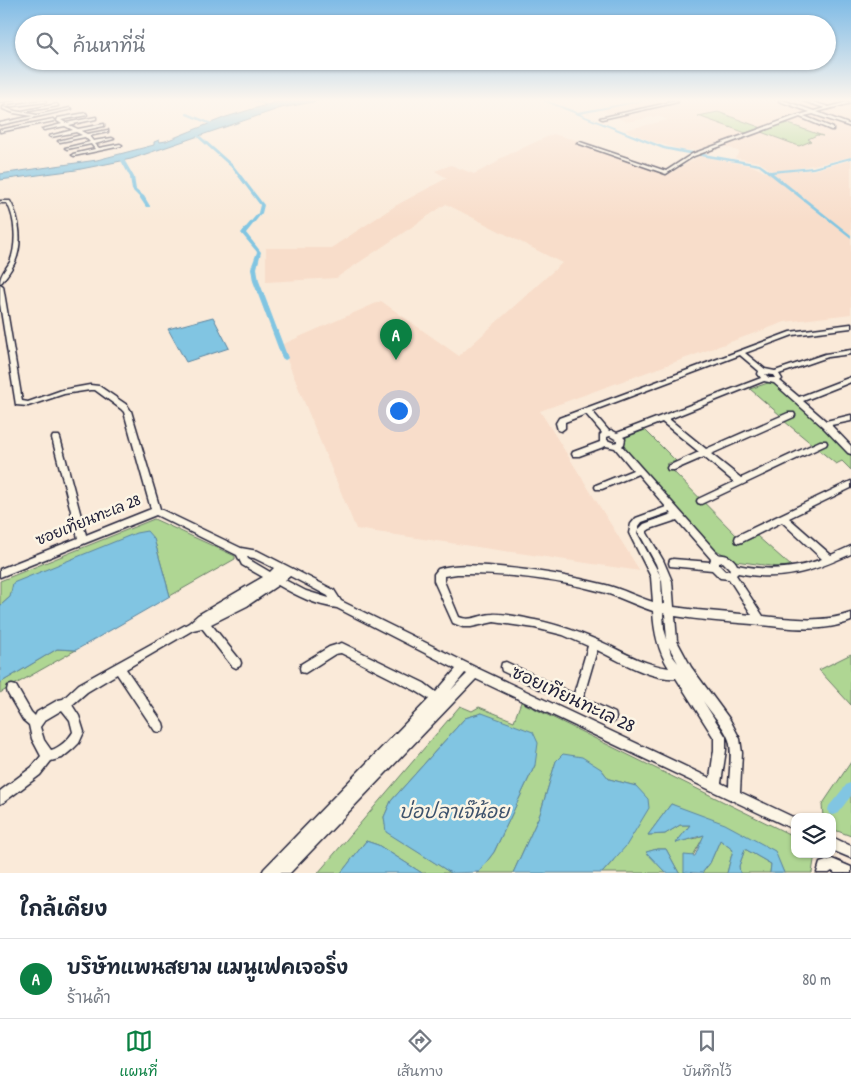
<!DOCTYPE html>
<html lang="th">
<meta charset="utf-8">
<style>
:root{--surface:#fff;--page:#f6f6f7;--text:#1f2937;--muted:#747a83;--line:#e0e1e3;--accent:#0b8043}
body{margin:0;font-family:"Patrick Hand","Playpen Sans Thai",sans-serif;background:var(--page);color:var(--text)}
.controls{position:absolute;right:15px;bottom:15px;display:grid;overflow:hidden;border-radius:10px;box-shadow:0 1px 4px #0004}
.controls button{width:45px;height:45px;display:grid;place-items:center;padding:0;border:0;border-bottom:1px solid var(--line);background:var(--surface);color:var(--text);font:25px sans-serif}
.you{position:absolute;left:398px;top:410px;width:18px;height:18px;margin:-12px;border:4px solid #fff;border-radius:50%;background:#1a73e8;box-shadow:0 0 0 8px #1a73e833}
.badge{display:grid;place-items:center;width:32px;height:32px;border-radius:50%;background:var(--accent);color:#fff;font-size:16px;font-weight:700}
.pin{position:absolute;translate:-50% -41px;filter:drop-shadow(0 1px 2px #0008)}
.pin::after{content:'';position:absolute;top:26px;width:18px;height:15px;background:inherit;clip-path:polygon(0 0,100% 0,50% 100%)}
.list{margin:0;padding:0;list-style:none}
h2{display:flex;justify-content:space-between;align-items:center;height:65px;margin:0;padding:0 20px;font-size:21px}
h2 small{font-size:16px;font-weight:400;color:var(--muted)}
.list li{display:grid;grid-template-columns:32px 1fr auto;gap:15px;align-items:center;box-sizing:border-box;height:80px;padding:0 20px;border-top:1px solid var(--line)}
.list b{display:block;font-size:19px;white-space:nowrap}
.list p{margin:0;font-size:16px;white-space:nowrap;color:var(--muted)}
.list em{font-size:16px;font-style:normal;color:var(--muted)}
.icon{flex:none;width:28px;height:28px;fill:none;stroke:currentColor;stroke-width:2;stroke-linecap:round;stroke-linejoin:round}
.map{position:relative;flex:none;width:851px;height:873px;overflow:hidden}
.search{position:absolute;background:var(--surface);box-shadow:0 1px 4px #0004;left:15px;right:15px;top:15px;height:55px;display:flex;align-items:center;gap:12px;box-sizing:border-box;padding:0 18px;border-radius:28px;color:var(--muted);font-size:19px}
.sheet{height:145px;background:var(--surface)}
nav{display:flex;justify-content:space-around;align-items:center;box-sizing:border-box;height:70px;border-top:1px solid var(--line);background:var(--surface);font-size:14px;color:var(--muted)}
nav a{display:grid;justify-items:center;gap:2px}
nav .on{color:var(--accent)}
.map>svg:first-child{display:block}
</style>
<div class="map">
<svg width="851" height="873" viewBox="0 0 851 873">
<rect width="100%" height="100%" fill="#faead9"/>
<filter id="ink" filterUnits="userSpaceOnUse"><feTurbulence type="fractalNoise" baseFrequency=".02" numOctaves="2"/><feDisplacementMap in="SourceGraphic" scale="10" xChannelSelector="R" yChannelSelector="G"/><feConvolveMatrix kernelMatrix="1 2 1 2 8 2 1 2 1" color-interpolation-filters="sRGB"/></filter>
<g filter="url(#ink)">
<g fill="#f8ddca">
<path d="M639,100h212v57l-57,12 -22,2 -13,-9 -24,-4 5,-6 -16,-6 -39,5 -34,-10 -26,-11 43,-10 -10,-4 -32,6 -27,-14z"/>
<path d="M553,134l26,7 90,33 31,-18 53,10 12,6 48,-2 38,-10v154l-66,8 -245,89 100,160 -284,-42 -75,-184 100,-44 78,55 103,-93 -116,-59 -110,74 -70,4v-34h65l64,-42 52,-28 -12,-7 16,-6 23,9 22,-11 3,-4z"/>
</g>
<g fill="#afd693" stroke="#687c67">
<path d="M718,112l44,16 -16,5 -48,-17z"/>
<path d="M786,123l37,13 -6,-1 -9,4 3,2 -12,5 -38,-14z"/>
<path d="M771,382l4,2 52,45 24,27v14l-9,-9 -6,3 -52,-43 -4,-6 -30,-26z"/>
<path d="M645,430l31,31 -10,3 77,78 14,-6 34,30 -13,1 -43,-6 -22,-13 -87,-97 -2,-7v-6z"/>
<path d="M154,519l81,37v3l-65,37 -16,-57 -144,58 -10,9v-25z"/>
<path d="M57,649l19,1 -76,43v-10z"/>
<path d="M851,654v51l-32,-35z"/>
<path d="M521,702l274,135v17h20l-3,19h-28l-10,-22 -103,-47 -23,31 17,-1 15,-9h10l-13,17 20,-4 8,-4 -21,38 2,1h-7l-13,-24h-9l-10,3 19,21h-64l11,-12 23,-75 -27,-7 -8,-10 -45,-8 -16,53 -27,59h-37l3,-1 15,-20 41,-87 -53,-52 -17,5 -74,83 -7,16 3,15 64,41h-29l-44,-28 -12,-4 -25,32h-23l142,-167 12,5 7,-4 35,14z"/>
<path d="M851,762v74l-19,-7v-12h-9l-1,-12z"/>
<path d="M720,840l13,10 -6,23h-25l8,-10z"/>
<path d="M745,849l26,15 -1,9h-30l-1,-7z"/>
</g>
<g fill="#81c5e2" stroke="#5b849f">
<path d="M283,100h40l-42,8 -150,51 -55,11 -76,10v-6l97,-14 57,-15v-3l5,-2 1,2 6,-1 60,-24z"/>
<path d="M213,317l16,31 -43,14 -18,-33z"/>
<path d="M147,531l7,8 16,57 -94,54 -19,-1 -57,34v-77l10,-9 3,-14 123,-50z"/>
<path d="M482,713l51,19 5,11 -3,22 -41,87 -15,20 -28,1 -65,-41 -2,-15 7,-16 74,-83z"/>
<path d="M563,754l19,3 19,12 8,10 27,7 12,13 1,9 -23,38 -24,27h-89l27,-59 16,-53z"/>
<path d="M671,804l54,20 50,27 9,22h-14l1,-9 -26,-15 -6,17 1,7h-13l6,-23 -13,-10 -10,23 -8,10 -18,-1v-17l11,1 9,-21 -28,8 14,-18h-10l-15,9 -17,1z"/>
<path d="M366,841l12,4 44,28h-81z"/>
<path d="M657,849h9l13,24h-13l-20,-21z"/>
</g>
<g fill="none" stroke-linecap="round" stroke-linejoin="round">
<g fill="#81c5e2" fill-rule="evenodd">
<path d="M251,100h4l21,7 -3,1z"/>
<path d="M541,100h4l32,12 68,-12 -1,1 -64,13 85,33 95,17 10,7 43,-4 38,-10v2l-38,10 -40,4 78,62v3l-92,-72 -77,-13 -19,-4z"/>
<path d="M186,113h2l31,13 -3,1 -30,-12z"/>
<path d="M195,133h2l37,33 30,39 -2,8 -16,20 15,19 -4,16 2,13 29,77 -1,1 -2,1 -3,-2 -29,-77 -2,-13 6,-16 -16,-19 17,-20 2,-8 -28,-37 -37,-33z"/>
<path d="M120,156h2l12,21 2,13 8,6 6,10v1h-4l-6,-9 -8,-8 -2,-13 -11,-20z"/>
<path d="M851,783v13l-14,18 -4,1 -4,-1 -1,-4 1,-4 18,-22z"/>
</g>
<defs>
<g id="minor">
<path d="M0,100h14l-14,2z"/>
<path d="M45,100l1,2 -40,5 -2,-1z"/>
<path d="M668,100l10,2 -76,17 -2,-1 72,-16 -4,-1z"/>
<path d="M779,100h3l32,11 11,-3 -22,-7v-1h3l23,7 22,-6v2l-34,9 34,13v2l-38,-13 -9,2 29,12v2h-2l-31,-13 -106,39 -28,18 -89,-31 3,-1 86,29 26,-17 100,-37 18,-5 -31,-11z"/>
<path d="M57,104l1,2 -34,6 -2,-1z"/>
<path d="M3,107l12,4 22,4 33,-7 2,1 -72,16v-2l33,-7 -19,-3 -11,-4z"/>
<path d="M86,113l1,2 -26,5 5,3 30,-6v2l-27,6 9,4 26,-5v2l-23,5 6,3 21,-4v2l-19,4 4,5 19,-3 2,1 -19,5 4,4 21,-4 2,1 -1,1 -47,10 -2,-1 1,-1 22,-5 -4,-5 -24,5 -2,-1 25,-6 -5,-5 -25,5 -2,-1 24,-6 -6,-3 -25,5 -2,-1 24,-6 -8,-4 -21,4 -2,-1 20,-5 -5,-3 1,-3z"/>
<path d="M53,119l1,2 -54,11v-2z"/>
<path d="M0,201h10c10,17 13,43 5,61 -3,7 -9,14 -13,20l-2,1c0,-9 6,-14 10,-21 7,-17 6,-43 -3,-59h-7z"/>
<path d="M0,284l3,2 19,115 6,1 34,-12 28,-5 9,1 28,19 4,6 29,98 81,39 17,3 76,39 7,11 138,68 231,109 4,-28v-12l-38,-60c-26,2 -56,-17 -79,-28l-14,48 32,15 1,4 -1,4 -4,1 -4,-1 -105,-50 -1,-4 1,-4 4,-1 68,32 14,-48 -25,-11 -28,-7 -41,-6 -23,5h-8l-10,-4 -19,-42v-7l4,-5c15,-5 33,-4 50,-3 39,3 80,9 118,19 16,4 31,12 47,17l-2,-25 -22,-44 2,-9 5,-6 30,-11 -28,-33 -36,15h-6l-1,-2 1,-2 37,-15 -18,-22 -9,-2 -27,10h-6l-1,-2 1,-2 27,-10v-7l2,-2 -16,-19 -21,8v6l-4,3 -3,-1 -2,-7 3,-5 231,-86 61,-8v4l-58,7 -48,18 20,16 10,2 50,-17 26,-4v4l-23,3 -49,17 3,5 -2,2 19,16 52,-20v5l-48,19 23,20 25,-6v6l-20,4 20,21v8l-3,-1 -26,-27 -48,-43 -10,-2 -95,38 37,30 82,-36h6l1,2 -1,2 -83,37 30,24 79,-37h6l1,2 -1,2 -125,59 -3,-1 -1,-2 1,-2 36,-17 -30,-25 -30,13h-6l-1,-2 1,-2 31,-14 -37,-30 -39,15 2,2 -1,5 -2,2 97,109c7,-1 15,3 18,10 30,6 57,5 85,-6l-40,-37 -40,20 -3,1 -3,-1 -1,-3 1,-3 115,-55v7l-62,30 42,37 20,-9v8c-40,18 -68,28 -113,19l-2,2 27,41c30,3 59,7 88,-3v8c-33,13 -66,6 -99,3 -26,-2 -52,-4 -77,-8l2,25 14,26 39,53 10,19 2,14 -2,39 55,26v12l-319,-151 -186,194h-28l2,-4 165,-170 -13,-8 -75,-38 -6,1 -30,19 -4,-1 -1,-4 1,-4 28,-17 13,-4 82,40 12,9 20,-23 -119,-61c-22,-3 -40,-12 -59,-23l-31,21 -36,18 29,36 1,3 -1,3 -4,2 -4,-2 -30,-38 -9,2 -67,39 37,54 1,4 -1,4 -4,1 -4,-1 -38,-57 -30,18 -15,13 7,11 5,16 -5,11 -5,5 -12,10 -11,3 -11,14 -36,27 -4,2v-13l32,-24 9,-11 -9,-17 -3,-14 -6,-5 -15,-26 -1,-4 1,-4 4,-1 4,1 15,26 4,4 2,-4 21,-12 5,-1 16,-15 110,-61 9,-8 65,-38 -21,-12 -5,-10 -81,-40 -156,62v-8l78,-31 -26,-100 1,-2h6l1,2 26,97 65,-26 -27,-97 -3,-3 -26,-19h-5l-26,4 -36,12 -12,-1 -16,-101zM740,355l19,16 -1,3 3,4 -144,55 -6,-3 -2,1 -17,-20zM765,374l8,1 2,3h-6zM610,436l7,4v2l-3,1 -7,-3v-3zM670,512l2,2 -28,10 -5,5v4l17,31 6,17 2,24 -2,-1 -1,-27 -24,-44 2,-7 3,-4zM677,520l34,39 -1,3 -37,-3 -3,1 -1,3 1,3 42,4 8,8 9,1 23,36 -55,-5 -23,-3 -2,-26 -9,-21 -16,-27v-2l3,-2zM247,557l7,1 20,10 -4,4 -22,-13zM723,562l7,7 -1,2h-4l-6,-6v-2zM457,574c49,-1 102,6 149,19 16,5 31,13 47,18 1,20 5,40 16,57 -22,-3 -41,-13 -61,-23 -24,-11 -47,-20 -73,-25 -10,-2 -32,-7 -42,-6 -11,0 -22,8 -34,3l-15,-36v-5zM290,576l38,20 1,2 -23,-7 -21,-11zM663,613l2,1 2,25 -3,-10zM669,647l9,16 -7,-9zM465,673l2,1 -16,16zM703,701c8,12 21,25 26,39 4,14 0,32 0,47l-8,-4 5,-33v-13zM62,710l8,10 3,12c-4,7 -14,16 -22,18l-7,-10 -4,-13 5,-7z"/>
<path d="M832,837l19,9v12l-19,-8z"/>
<path d="M832,859l19,8v6h-16l-3,-2 -3,2h-12l3,-10z"/>
</g>
</defs>
<use href="#minor" stroke="#22223b" stroke-width="3"/>
<use href="#minor" fill="#fcf5e5" fill-rule="evenodd"/>
</g>
</g>
<linearGradient id="sky" x2="0" y2="1"><stop stop-color="#7fbbe6"/><stop offset="0.45" stop-color="#fdf6ee"/><stop offset="1" stop-color="#fdf6ee" stop-opacity="0"/></linearGradient>
<rect width="851" height="222" fill="url(#sky)"/>
<g text-anchor="middle" stroke-width="5" stroke-linejoin="round" paint-order="stroke">
<g font-size="15" fill="#22223b" stroke="#fcf5e5">
<text transform="translate(88 520) rotate(-22)" y="5">ซอยเทียนทะเล 28</text>
</g>
<g font-size="18" fill="#22223b" stroke="#fcf5e5">
<text transform="translate(573 699) rotate(25)" y="6">ซอยเทียนทะเล 28</text>
</g>
<g font-size="19" font-style="italic" fill="#3e536d" stroke="#fcf5e5">
<text x="454" y="818">บ่อปลาเจ๊น้อย</text>
</g>
</g>
</svg>
<div class="controls">
<button><svg class="icon" aria-label="layers" viewBox="0 0 24 24"><path d="M12 4l9 5-9 5-9-5zM3 14l9 5 9-5"/></svg></button>
</div>
<div class="you"></div>
<div class="pin badge" style="left:396px;top:360px">A</div>
<div class="search"><svg class="icon" aria-label="search" viewBox="0 0 24 24"><circle cx="10" cy="10" r="6"/><path d="M15 15l6 6"/></svg>ค้นหาที่นี่</div>
</div>
<section class="sheet">
<h2>ใกล้เคียง<small></small></h2>
<ul class="list">
<li><span class="badge">A</span><div><b>บริษัทแพนสยาม แมนูเฟคเจอริ่ง</b><p>ร้านค้า</p></div><em>80 m</em></li>
</ul>
</section>
<nav>
<a class="on"><svg class="icon" aria-label="map" viewBox="0 0 24 24"><path d="M3 6l6-2 6 2 6-2v14l-6 2-6-2-6 2zM9 4v14M15 6v14"/></svg>แผนที่</a>
<a><svg class="icon" aria-label="directions" viewBox="0 0 24 24"><path d="M12 3l9 9-9 9-9-9zM9 14v-3h6M13 9l2 2-2 2"/></svg>เส้นทาง</a>
<a><svg class="icon" aria-label="saved" viewBox="0 0 24 24"><path d="M7 4h10v16l-5-4-5 4z"/></svg>บันทึกไว้</a>
</nav>
